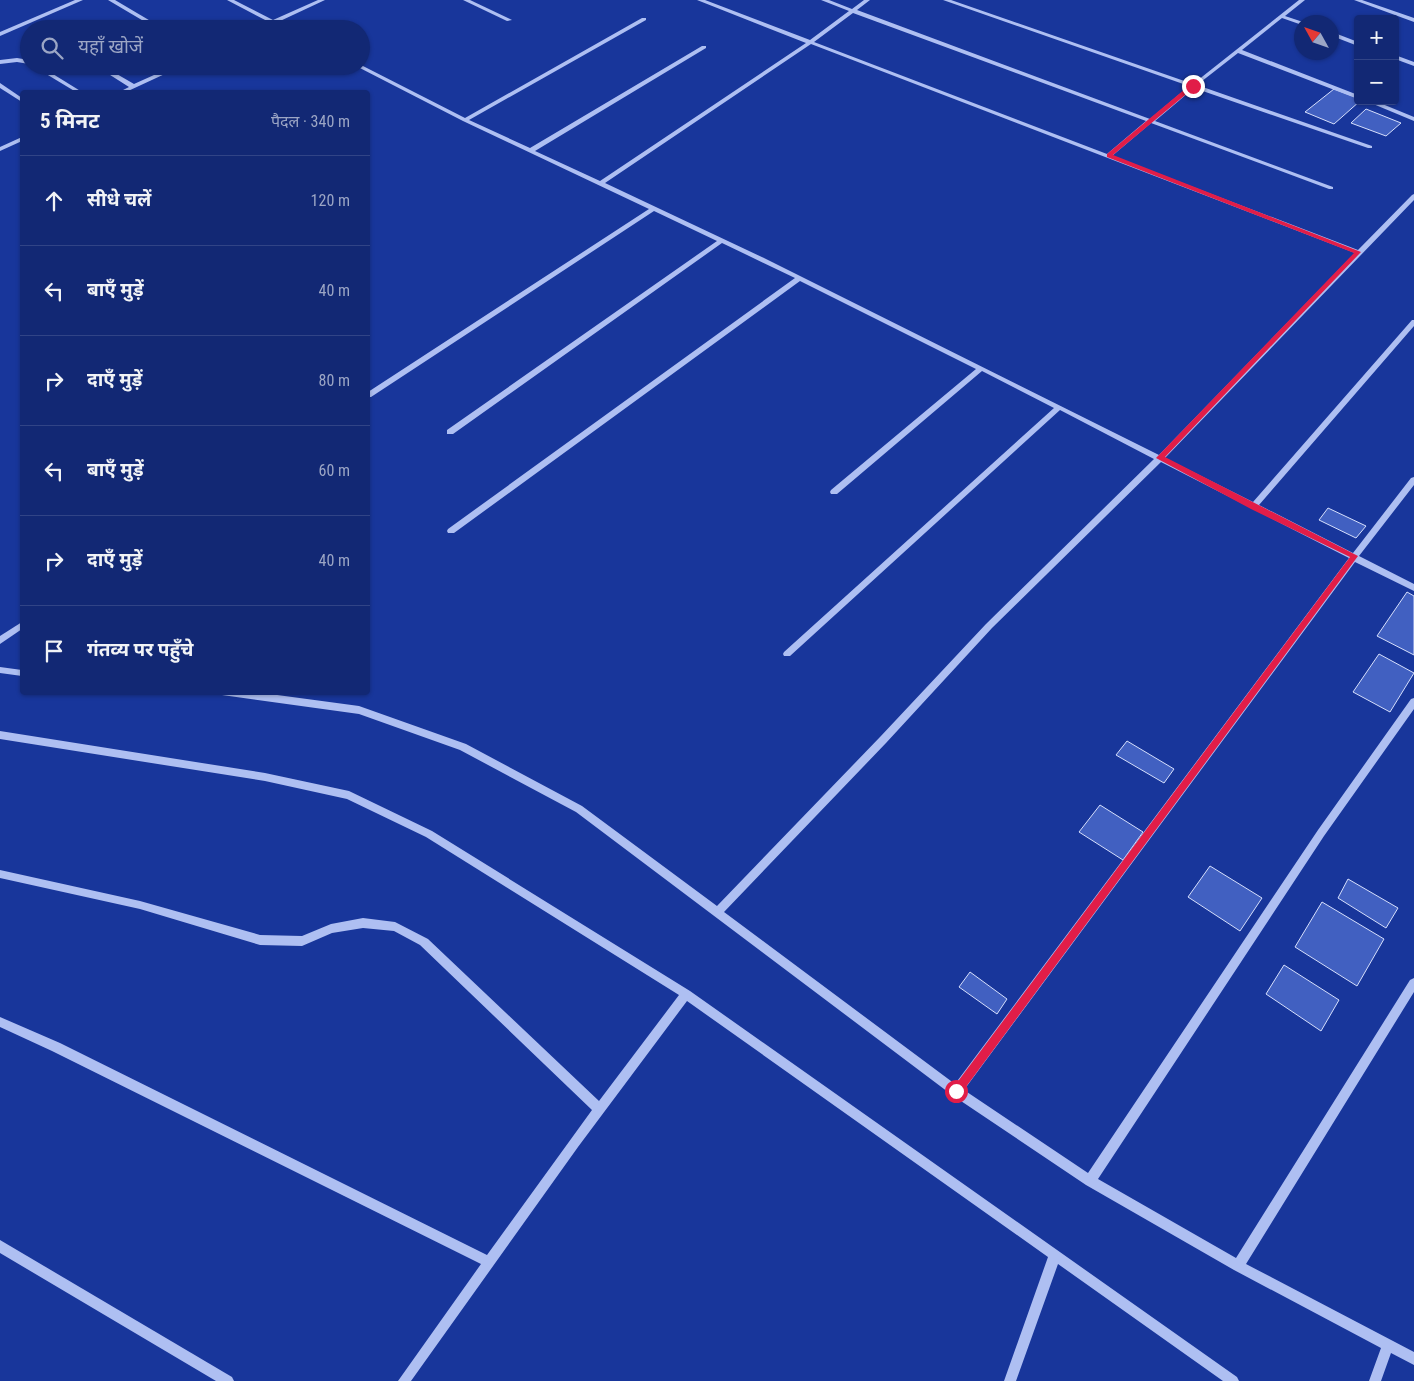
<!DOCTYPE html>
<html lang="hi">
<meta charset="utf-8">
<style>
:root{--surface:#122874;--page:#1b3079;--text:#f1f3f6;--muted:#9ca6c5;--line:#314486}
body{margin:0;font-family:"Roboto Condensed","Noto Sans Devanagari",sans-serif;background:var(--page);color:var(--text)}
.controls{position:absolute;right:15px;top:15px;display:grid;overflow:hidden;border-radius:5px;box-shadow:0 1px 4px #0004}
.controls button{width:45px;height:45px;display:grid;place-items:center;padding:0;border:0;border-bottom:1px solid var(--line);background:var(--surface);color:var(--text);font:25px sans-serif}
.compass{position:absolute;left:1294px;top:15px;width:45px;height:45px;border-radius:50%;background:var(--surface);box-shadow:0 1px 4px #0004;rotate:310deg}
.stop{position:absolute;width:15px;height:15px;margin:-11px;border:4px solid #e11d48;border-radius:50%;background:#fff}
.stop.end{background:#e11d48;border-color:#fff;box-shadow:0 1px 5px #0008}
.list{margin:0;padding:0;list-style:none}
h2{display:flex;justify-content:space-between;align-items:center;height:65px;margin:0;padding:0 20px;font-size:21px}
h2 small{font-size:16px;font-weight:400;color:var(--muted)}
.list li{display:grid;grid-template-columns:32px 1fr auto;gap:15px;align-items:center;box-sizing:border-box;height:90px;padding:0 20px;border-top:1px solid var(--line)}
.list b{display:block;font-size:19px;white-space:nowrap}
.list em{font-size:16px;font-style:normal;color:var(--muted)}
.icon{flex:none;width:28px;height:28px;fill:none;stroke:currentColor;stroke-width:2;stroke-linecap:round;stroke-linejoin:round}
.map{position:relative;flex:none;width:1414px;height:1381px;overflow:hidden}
.search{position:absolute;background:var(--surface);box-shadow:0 1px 4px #0004;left:20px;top:20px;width:350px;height:55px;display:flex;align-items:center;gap:12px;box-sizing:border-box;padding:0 18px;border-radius:28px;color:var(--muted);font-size:19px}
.panel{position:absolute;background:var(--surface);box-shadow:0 1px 4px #0004;left:20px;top:90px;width:350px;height:605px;border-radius:5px}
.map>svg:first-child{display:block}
</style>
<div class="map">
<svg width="1414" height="1381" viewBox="0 0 1414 1381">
<rect width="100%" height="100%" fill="#18369b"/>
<g fill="#4160c1" stroke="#d6dffc">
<path d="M1334,89l24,9v3h2l-26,23 -29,-12z"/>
<path d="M1366,109l35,14 -15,13 -35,-13z"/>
<path d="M1328,508l38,18 -10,12 -37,-18z"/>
<path d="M1407,592l7,4v59l-37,-19z"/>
<path d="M1379,654l35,19 -24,39 -37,-20z"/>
<path d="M1127,741l47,28 -10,14 -48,-28z"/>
<path d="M1100,805l43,27 -20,28 -44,-28z"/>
<path d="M1210,866l52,32 -22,33 -52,-34z"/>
<path d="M1348,879l50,29 -12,20 -48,-30z"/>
<path d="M1322,902l62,37 -27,47 -62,-39z"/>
<path d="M1284,965l55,35 -18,31 -55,-37z"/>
<path d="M970,972l37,27 -10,15 -38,-27z"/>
</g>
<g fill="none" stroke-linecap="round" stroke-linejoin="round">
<g fill="#aebff2" fill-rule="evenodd">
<path d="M75,0h8l-83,36v-4z"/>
<path d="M108,0h7l49,29h-7z"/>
<path d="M227,0h7l39,20 45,-20h7l-47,22 11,7h-8l-8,-5 -9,5h-8l13,-7z"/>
<path d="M463,0h7l42,20 -5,1z"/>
<path d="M697,0h8l105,40 39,-29 -28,-11h8l23,9 12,-9h6l-13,10 293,109 39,-33 -246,-86h8l242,84 106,-84h6l-20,16 18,6h-1v3l-20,-7 -40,32 116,45v4l-120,-46 -41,32 175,61v2h-4l-174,-60 -39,33 178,66v2h-4l-178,-66 -39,33 246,94 54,-55 2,-1v6l-249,258 88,44 159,-182h2v6l-155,179 94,48 58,-75 3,-1v8l-55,71 55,28v7l-59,-29 -391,528 124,83 230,-343 93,-131 3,-1v11l-90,127 -226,343 138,79 174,-278 4,-2v14l-168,272 168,88v13l-23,-12 -10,28h-12l12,-33 -147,-78 -148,-85 -134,-90 -376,-283 -116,-62 -101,-36 -137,-19 -1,-3h34l104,14 107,38 116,62 135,100 163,-169 106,-113 168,-165 -94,-49 -270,246h-6l-1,-2 1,-2 270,-244 -72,-37 -145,123h-6l-1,-2 1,-2 145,-121 -176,-88 -346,252h-6l-1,-2 1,-2 347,-251 -73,-35 -269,191h-6v-4l270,-189 -63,-30 -283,186h-3v-5l281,-183 -186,-88 -107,-55h5v-1l104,53 177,-100h4v2l-177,100 61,28 172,-102h4v2l-171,103 65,30 206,-138zM853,13l293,108 -39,33 -293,-112zM811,44l544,209 -196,202 -393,-196 -161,-76zM1161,462l188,96 -394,526 -231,-172 162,-169 106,-115z"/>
<path d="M1354,0h8l52,18v4z"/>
<path d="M1332,32l26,10v4l-26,-10z"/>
<path d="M1395,55l19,7v4l-19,-7z"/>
<path d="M17,58l12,2v4l-12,-2 -17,2v-4z"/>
<path d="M33,66h7l42,26h-6z"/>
<path d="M96,66h7l31,18 40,-18h8l-56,26h-7l10,-5z"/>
<path d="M0,83l22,15v4l-22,-14z"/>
<path d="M1366,101h9l39,16v4z"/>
<path d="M22,137v4l-22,10v-4z"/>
<path d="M22,622v7l-22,15v-8z"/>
<path d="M0,667l22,3v6l-22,-3z"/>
<path d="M0,731l265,42 84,18 83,40 258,160 547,386 2,4h-16l-165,-117 -42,117h-12l44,-124 -361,-256 -109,146 -167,234h-13l83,-117 -429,-213 -52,-24v-10l60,26 427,212 105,-145 -172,-165 -26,-14 -31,-3 -31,5 -30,13 -42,-1 -120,-36 -140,-31v-8l140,31 120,34 42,1 29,-12 32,-6 32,4 33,17 171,162 80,-106 -253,-158 -79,-38 -82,-18 -265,-42z"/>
<path d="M0,1240l232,137 2,4h-18l-216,-128z"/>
</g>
</g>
<path fill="#e11d48" d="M1191,84l5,2 -83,69 248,97 -196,205 193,99 -398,539 -4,1 -5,-5 2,-3 397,-531 -99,-48 -95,-51 198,-205 -247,-96v-3z"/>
</svg>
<div class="controls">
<button>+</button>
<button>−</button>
</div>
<svg class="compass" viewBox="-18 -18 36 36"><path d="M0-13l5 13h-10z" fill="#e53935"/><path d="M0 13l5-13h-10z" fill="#9ca6c5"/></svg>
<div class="stop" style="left:956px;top:1091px"></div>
<div class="stop end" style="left:1193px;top:86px"></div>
<div class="search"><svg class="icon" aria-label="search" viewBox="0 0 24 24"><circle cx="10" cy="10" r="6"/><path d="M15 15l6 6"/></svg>यहाँ खोजें</div>
<section class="panel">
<h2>5 मिनट<small>पैदल · 340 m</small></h2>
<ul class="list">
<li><svg class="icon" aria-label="ahead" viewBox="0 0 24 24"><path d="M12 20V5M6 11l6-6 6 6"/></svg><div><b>सीधे चलें</b></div><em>120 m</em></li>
<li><svg class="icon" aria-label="left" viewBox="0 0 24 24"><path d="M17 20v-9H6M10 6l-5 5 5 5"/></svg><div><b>बाएँ मुड़ें</b></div><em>40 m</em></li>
<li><svg class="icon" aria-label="right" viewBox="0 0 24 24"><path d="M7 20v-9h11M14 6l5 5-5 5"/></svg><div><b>दाएँ मुड़ें</b></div><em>80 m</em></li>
<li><svg class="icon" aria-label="left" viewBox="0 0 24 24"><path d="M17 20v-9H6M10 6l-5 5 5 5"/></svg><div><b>बाएँ मुड़ें</b></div><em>60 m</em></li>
<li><svg class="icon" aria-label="right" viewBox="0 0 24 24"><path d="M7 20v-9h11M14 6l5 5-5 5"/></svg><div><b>दाएँ मुड़ें</b></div><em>40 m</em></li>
<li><svg class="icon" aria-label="arrive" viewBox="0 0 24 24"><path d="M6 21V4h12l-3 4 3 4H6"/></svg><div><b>गंतव्य पर पहुँचे</b></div></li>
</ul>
</section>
</div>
